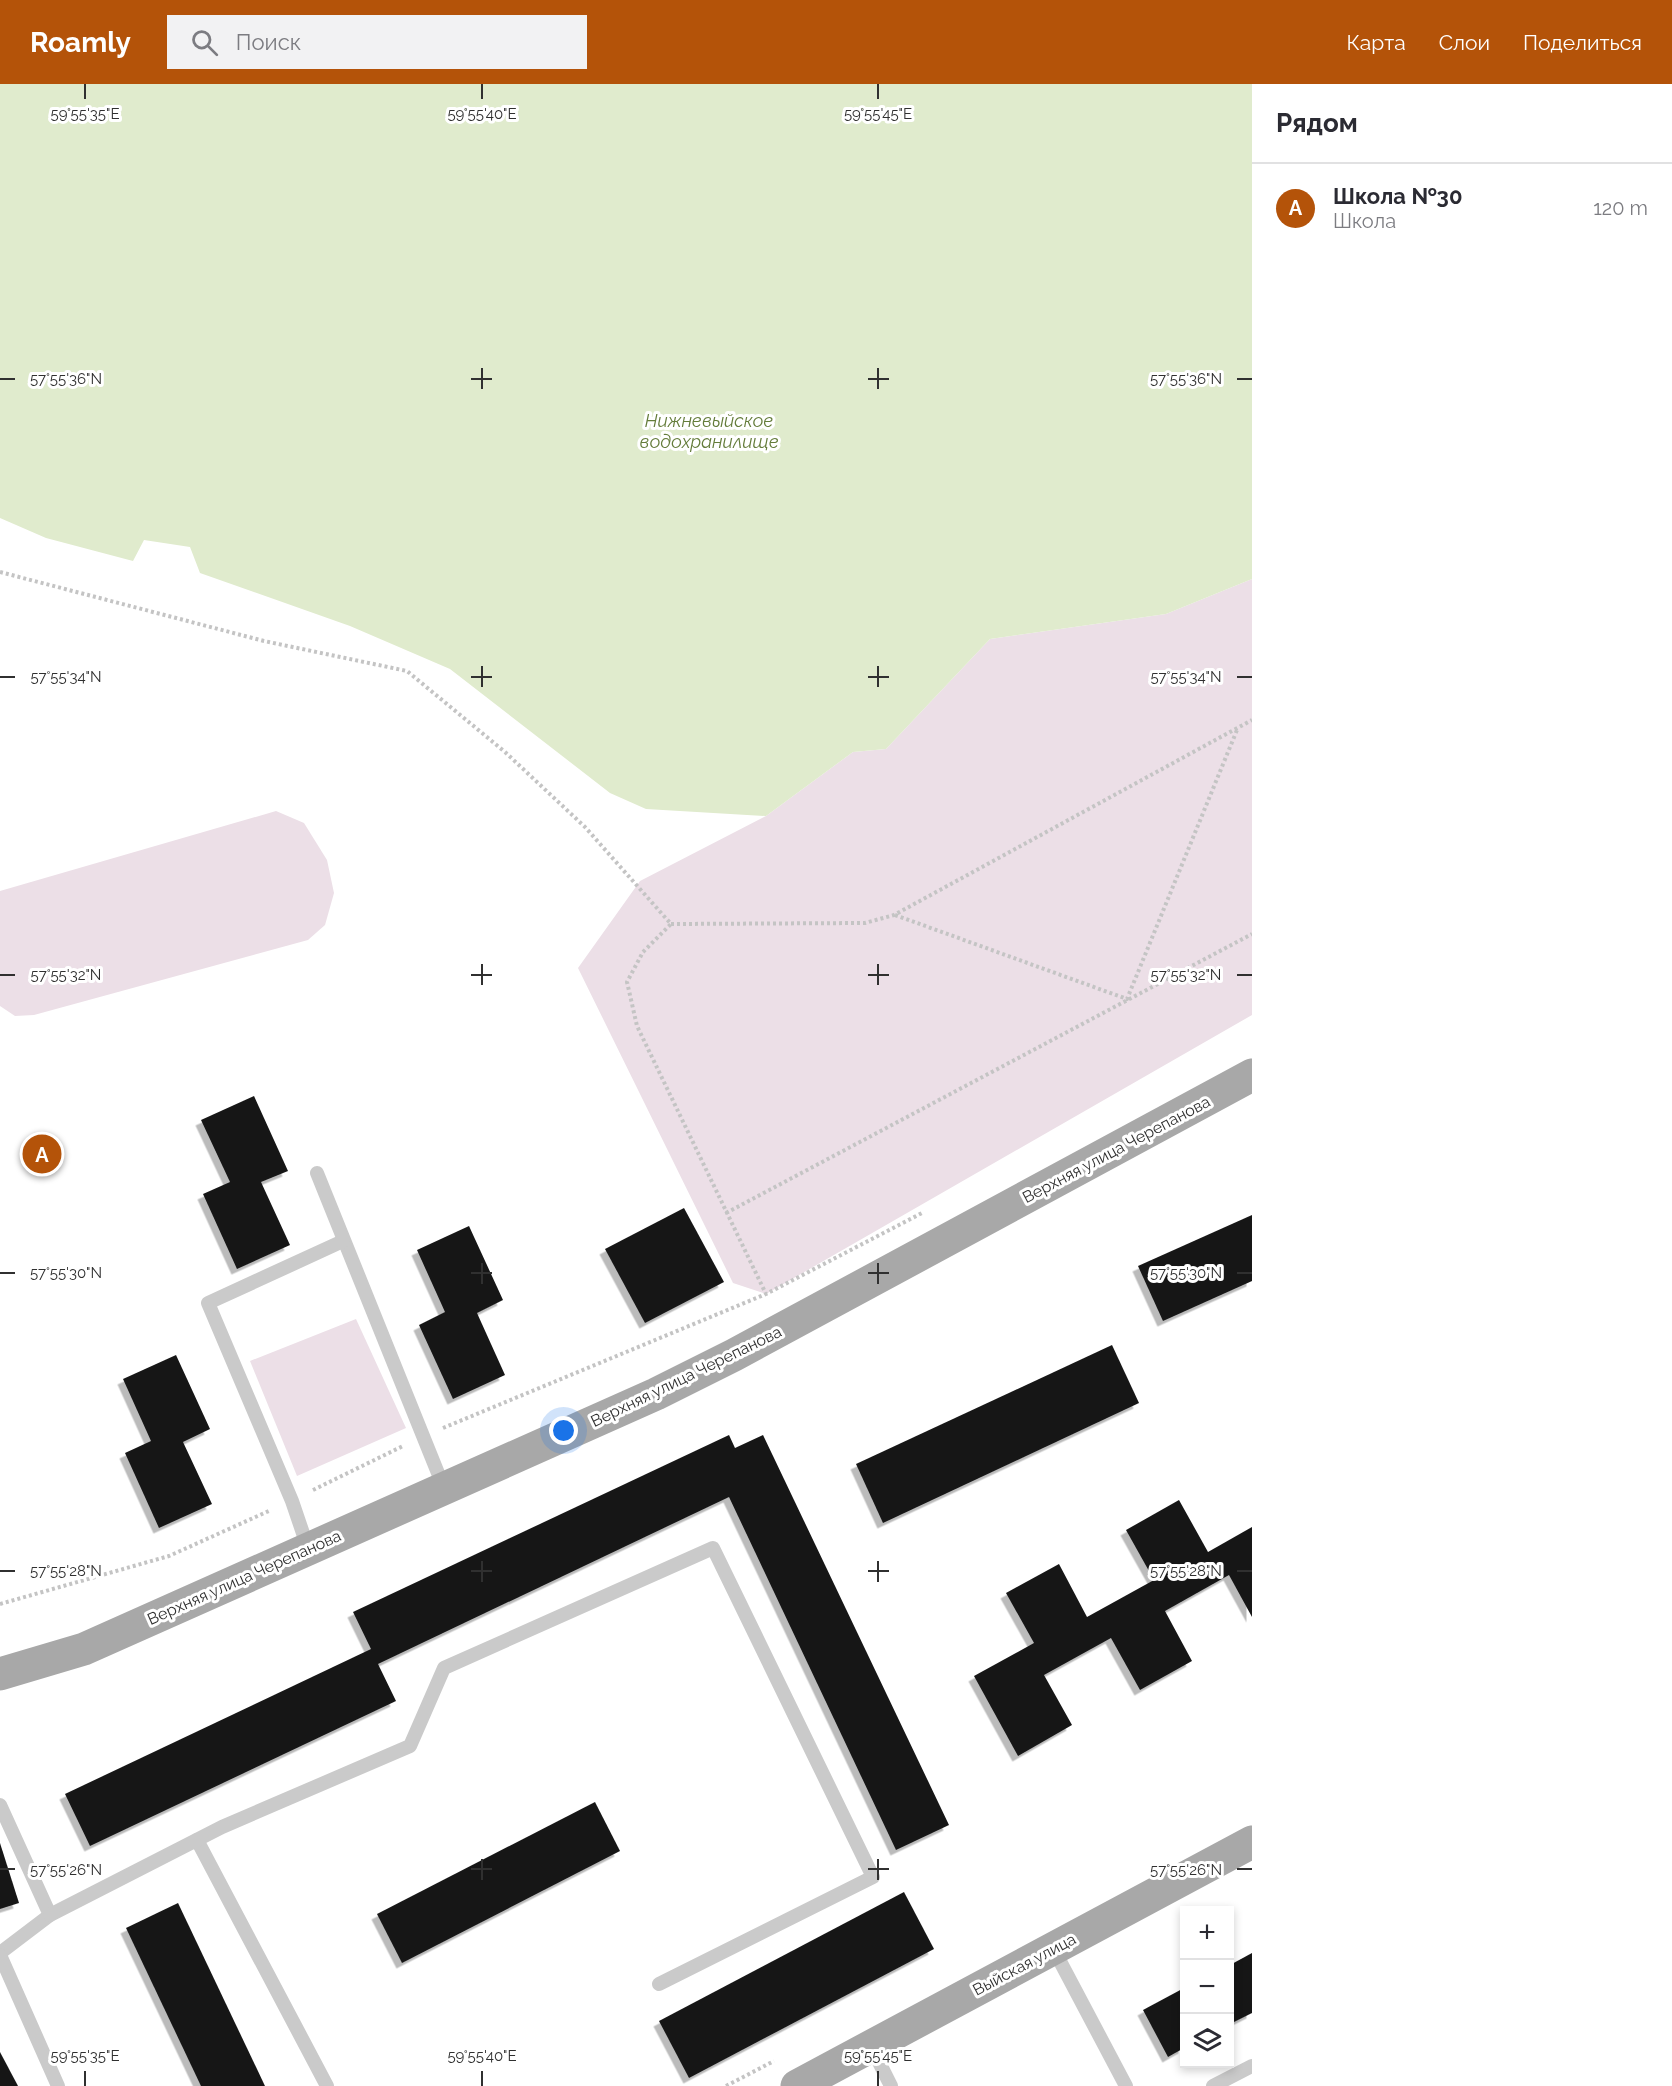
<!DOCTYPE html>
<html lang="ru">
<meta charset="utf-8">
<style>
:root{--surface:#fff;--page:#f2f2f3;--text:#2b2b33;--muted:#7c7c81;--line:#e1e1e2;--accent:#b45309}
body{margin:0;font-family:Raleway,sans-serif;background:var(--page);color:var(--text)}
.controls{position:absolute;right:18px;bottom:18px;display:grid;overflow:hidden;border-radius:0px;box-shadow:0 3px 9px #0003}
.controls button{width:54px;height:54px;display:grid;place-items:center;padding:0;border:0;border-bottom:2px solid var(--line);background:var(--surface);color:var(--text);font:30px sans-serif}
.you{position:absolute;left:564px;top:1347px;width:21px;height:21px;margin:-15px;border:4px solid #fff;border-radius:50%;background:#1a73e8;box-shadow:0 0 0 9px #1a73e833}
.badge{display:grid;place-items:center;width:39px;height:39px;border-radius:50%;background:var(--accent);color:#fff;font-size:20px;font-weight:700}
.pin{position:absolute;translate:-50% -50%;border:3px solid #fff;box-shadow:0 2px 6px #0006}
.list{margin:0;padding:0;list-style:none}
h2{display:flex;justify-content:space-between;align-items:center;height:78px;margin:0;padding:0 24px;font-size:26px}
h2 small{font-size:20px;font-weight:400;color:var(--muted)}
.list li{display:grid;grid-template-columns:39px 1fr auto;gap:18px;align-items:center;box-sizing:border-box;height:90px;padding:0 24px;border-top:2px solid var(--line)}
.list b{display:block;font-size:22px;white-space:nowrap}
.list p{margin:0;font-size:20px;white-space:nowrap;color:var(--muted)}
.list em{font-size:20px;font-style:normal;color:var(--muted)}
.icon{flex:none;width:33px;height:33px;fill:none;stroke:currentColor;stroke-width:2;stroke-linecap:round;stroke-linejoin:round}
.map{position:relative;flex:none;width:1252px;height:2002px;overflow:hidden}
header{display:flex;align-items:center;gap:36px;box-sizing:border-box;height:84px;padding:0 30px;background:var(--accent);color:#fff}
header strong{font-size:28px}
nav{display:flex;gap:33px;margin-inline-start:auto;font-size:21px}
.search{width:420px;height:54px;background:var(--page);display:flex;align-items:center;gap:15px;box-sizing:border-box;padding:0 21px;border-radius:0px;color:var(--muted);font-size:22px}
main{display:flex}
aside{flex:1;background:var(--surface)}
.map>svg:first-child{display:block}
</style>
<header>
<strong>Roamly</strong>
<div class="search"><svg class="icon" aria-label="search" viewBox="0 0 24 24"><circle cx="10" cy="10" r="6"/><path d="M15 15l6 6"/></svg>Поиск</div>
<nav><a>Карта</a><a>Слои</a><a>Поделиться</a></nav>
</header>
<main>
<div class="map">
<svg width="1252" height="2002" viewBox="0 0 1252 2002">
<defs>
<filter id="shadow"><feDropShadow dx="-5.5" dy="5.5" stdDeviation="0" flood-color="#0004"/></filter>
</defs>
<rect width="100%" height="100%" fill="#fff"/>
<g fill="#ecdfe7">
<path d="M1252,495v436l-486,279 -33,-11 -155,-315 62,-87 126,-65 87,-64 33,-3 104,-110 176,-25z"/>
<path d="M276,727l28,12 23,37 7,33 -9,32 -17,15 -274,75 -19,1 -15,-10v-115z"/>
<path d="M356,1235l50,109 -109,48 -47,-115z"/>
</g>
<path fill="#e0ebcd" d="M0,0h1252v495l-86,35 -176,25 -104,110 -33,3 -87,64 -120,-7 -36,-16 -160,-124 -100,-43 -150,-53 -10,-26 -46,-7 -11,21 -87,-23 -46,-20z"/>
<g fill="#171717" filter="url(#shadow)">
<path d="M254,1012l34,75 -27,11 29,63 -53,24 -34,-75 27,-12 -29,-62z"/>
<path d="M684,1124l40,74 -79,41 -40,-74z"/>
<path d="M1252,1131v66l-89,40 -25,-55z"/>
<path d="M469,1142l34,74 -26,13 28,62 -52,24 -34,-74 26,-13 -28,-62z"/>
<path d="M1112,1261l27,58 -256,120 -27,-59z"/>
<path d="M176,1271l34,74 -27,13 29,62 -53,24 -34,-75 26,-12 -28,-62z"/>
<path d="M729,1351l6,13 28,-13 186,390 -53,25 -167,-353 -351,167 18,37 -306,145 -25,-52 306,-145 -18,-37z"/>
<path d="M1179,1416l29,52 44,-25v90l-23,-42 -64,36 27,50 -52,29 -29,-52 -67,37 28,50 -54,31 -44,-80 60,-33 -28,-50 53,-29 28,53 67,-37 -28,-50z"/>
<path d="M595,1718l25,49 -218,112 -25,-49z"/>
<path d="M0,1759l19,60 -19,6z"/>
<path d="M904,1808l30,57 -245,129 -30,-57z"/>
<path d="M178,1819l87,183h-64l-75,-158z"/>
<path d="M1252,1869v60l-22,11v-59z"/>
<path d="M1184,1904v60l-16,9 -25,-47z"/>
<path d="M0,1968l18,34h-18z"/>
</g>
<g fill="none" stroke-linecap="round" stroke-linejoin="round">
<g stroke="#c4c4c4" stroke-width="4" stroke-dasharray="3 3" stroke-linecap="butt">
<path d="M0,488l264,69 143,30 98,81 80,75 86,97 -28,28 -16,30 10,44 129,268"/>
<path d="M895,831l232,84 110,-269"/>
<path d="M671,840l194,-1 29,-8 358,-195"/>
<path d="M726,1129l526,-279"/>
<path d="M443,1344l323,-134 156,-81"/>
<path d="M313,1406l90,-44"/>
<path d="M0,1520l169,-48 102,-46"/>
<path d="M726,2002l48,-25"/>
</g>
<g stroke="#cacaca" stroke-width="14">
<path d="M317,1089l127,315"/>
<path d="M308,1464l-16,-47 -84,-198 135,-62"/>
<path d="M0,1721l50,110 -50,38"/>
<path d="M197,1756l130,246"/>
<path d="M50,1831l172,-88 188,-81 34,-78 269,-120 160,329 -214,107"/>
<path d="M1053,1864l73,138"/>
<path d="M0,1871l58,131"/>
<path d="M871,1962l20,40"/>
<path d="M1213,2002l39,-20"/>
</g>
<g stroke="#a8a8a8" stroke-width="33">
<path d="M0,1590l84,-25 572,-255 78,-39 518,-280"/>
<path d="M797,2002l455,-244"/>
</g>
</g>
<path fill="none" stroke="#303030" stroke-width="2" d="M85,0v15M482,0v15M878,0v15M482,284v21M878,284v21M0,295h15M471,295h21M868,295h21M1237,295h15M482,582v21M878,582v21M0,593h15M471,593h21M868,593h21M1237,593h15M482,880v21M878,880v21M0,891h15M471,891h21M868,891h21M1237,891h15M482,1179v21M878,1179v21M0,1189h15M471,1189h21M868,1189h21M1237,1189h15M482,1477v21M878,1477v21M0,1487h15M471,1487h21M868,1487h21M1237,1487h15M482,1775v21M878,1775v21M0,1785h15M471,1785h21M868,1785h21M1237,1785h15M85,1987v15M482,1987v15M878,1987v15"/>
<g text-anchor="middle" stroke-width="6" stroke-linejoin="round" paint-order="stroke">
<g font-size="16" fill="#303030" stroke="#fff">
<text transform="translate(1116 1065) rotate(-28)" y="6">Верхняя улица Черепанова</text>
<text transform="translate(686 1292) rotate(-26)" y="6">Верхняя улица Черепанова</text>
<text transform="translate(244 1493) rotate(-24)" y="6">Верхняя улица Черепанова</text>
<text transform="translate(1024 1880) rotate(-28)" y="6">Выйская улица</text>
</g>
<g font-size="18" font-style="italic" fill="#647c3a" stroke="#fff">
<text x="709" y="343">Нижневыйское<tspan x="709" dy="21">водохранилище</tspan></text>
</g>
</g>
<g font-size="15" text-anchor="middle" fill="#303030" stroke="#fff" stroke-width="6" stroke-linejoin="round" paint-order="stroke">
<text x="85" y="35">59°55'35"E</text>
<text x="482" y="35">59°55'40"E</text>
<text x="878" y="35">59°55'45"E</text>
<text x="66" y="300">57°55'36"N</text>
<text x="1186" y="300">57°55'36"N</text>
<text x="66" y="598">57°55'34"N</text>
<text x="1186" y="598">57°55'34"N</text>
<text x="66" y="896">57°55'32"N</text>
<text x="1186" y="896">57°55'32"N</text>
<text x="66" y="1194">57°55'30"N</text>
<text x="1186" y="1194">57°55'30"N</text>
<text x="66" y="1492">57°55'28"N</text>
<text x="1186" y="1492">57°55'28"N</text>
<text x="66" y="1791">57°55'26"N</text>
<text x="1186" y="1791">57°55'26"N</text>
<text x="85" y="1977">59°55'35"E</text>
<text x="482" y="1977">59°55'40"E</text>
<text x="878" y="1977">59°55'45"E</text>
</g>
</svg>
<div class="controls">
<button>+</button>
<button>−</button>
<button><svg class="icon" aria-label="layers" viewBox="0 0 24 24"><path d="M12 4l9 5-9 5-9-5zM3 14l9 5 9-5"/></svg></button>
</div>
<div class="you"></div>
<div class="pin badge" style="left:42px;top:1070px">A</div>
</div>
<aside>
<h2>Рядом<small></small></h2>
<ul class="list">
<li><span class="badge">A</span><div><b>Школа №30</b><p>Школа</p></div><em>120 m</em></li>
</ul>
</aside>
</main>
